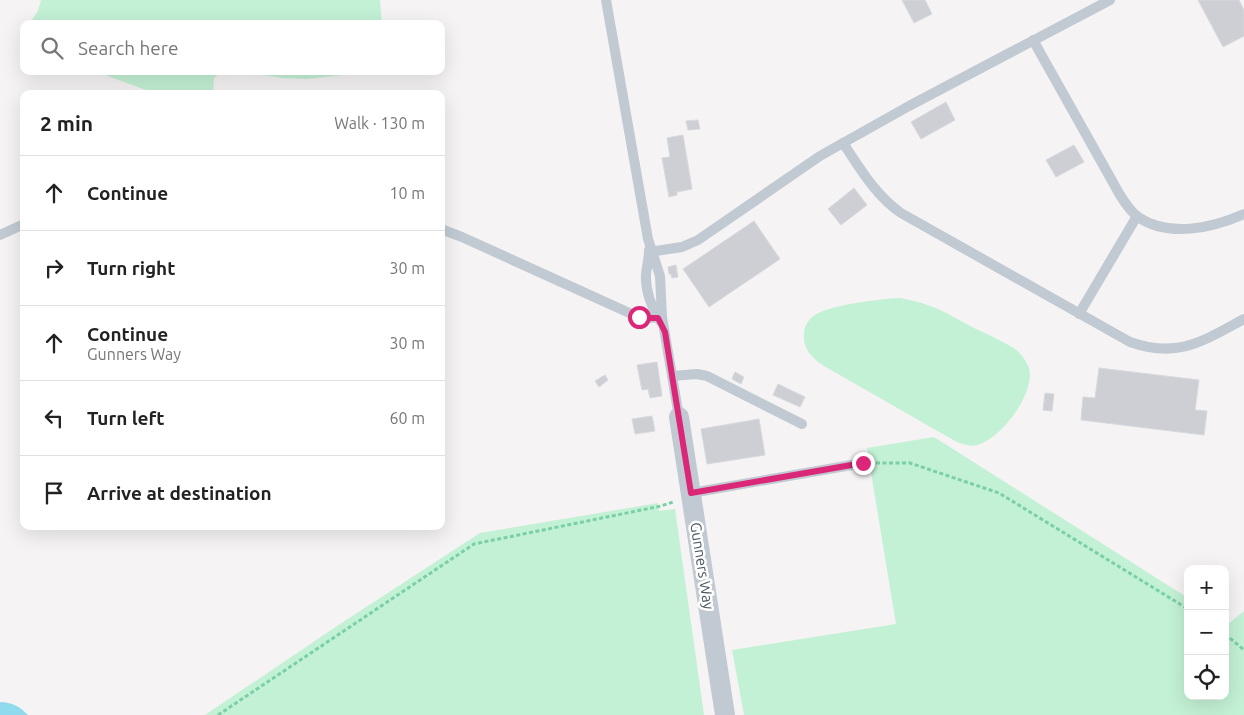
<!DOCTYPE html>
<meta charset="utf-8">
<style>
:root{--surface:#fff;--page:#f2f2f2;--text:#222;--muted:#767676;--line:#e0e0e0}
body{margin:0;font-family:Ubuntu,sans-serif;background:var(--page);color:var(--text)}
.controls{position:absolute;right:15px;bottom:15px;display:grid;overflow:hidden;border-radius:10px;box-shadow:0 5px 20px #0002}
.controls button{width:45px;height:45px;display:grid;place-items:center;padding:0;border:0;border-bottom:1px solid var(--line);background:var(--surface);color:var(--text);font:25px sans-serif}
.stop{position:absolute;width:15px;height:15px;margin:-11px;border:4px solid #db2777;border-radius:50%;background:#fff}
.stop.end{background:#db2777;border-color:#fff;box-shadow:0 1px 5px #0008}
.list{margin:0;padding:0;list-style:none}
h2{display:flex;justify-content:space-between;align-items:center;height:65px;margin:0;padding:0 20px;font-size:21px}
h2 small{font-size:16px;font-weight:400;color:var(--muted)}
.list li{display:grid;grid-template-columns:32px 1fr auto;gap:15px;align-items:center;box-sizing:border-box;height:75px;padding:0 20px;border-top:1px solid var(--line)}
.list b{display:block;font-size:19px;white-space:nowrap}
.list p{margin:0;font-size:16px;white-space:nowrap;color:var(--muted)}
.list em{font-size:16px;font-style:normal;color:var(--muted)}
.icon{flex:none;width:28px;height:28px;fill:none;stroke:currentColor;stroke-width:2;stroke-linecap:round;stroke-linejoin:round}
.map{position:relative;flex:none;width:1244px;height:715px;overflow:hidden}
.search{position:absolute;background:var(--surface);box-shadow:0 5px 20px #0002;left:20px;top:20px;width:425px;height:55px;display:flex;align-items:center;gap:12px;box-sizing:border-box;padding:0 18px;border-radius:10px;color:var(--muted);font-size:19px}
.panel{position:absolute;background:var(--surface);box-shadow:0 5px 20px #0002;left:20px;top:90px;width:425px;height:440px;border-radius:10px}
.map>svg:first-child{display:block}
</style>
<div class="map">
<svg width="1244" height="715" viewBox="0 0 1244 715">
<rect width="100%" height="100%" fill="#f5f3f3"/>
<g fill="#c3f1d5">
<path d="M41,0h339l2,24h-353l9,-13z"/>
<path d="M94,71h137l-10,1 -7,6 -1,16h-56z"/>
<path d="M234,71h147l-74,8 -24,-1z"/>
<path d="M900,298c10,2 20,4 30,8 15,5 30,15 44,22 13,6 26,12 38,19 7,4 14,13 17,21 7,25 -28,71 -52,77 -7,2 -15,-1 -22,-4l-131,-75c-11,-7 -21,-17 -20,-31 0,-6 2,-12 7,-17 12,-13 71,-19 89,-20z"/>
<path d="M934,437l254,161v98h37v-74l3,2 16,-13v104h-500l-12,-65 164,-26 -29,-176z"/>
<path d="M658,503l1,8 16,-2 29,206h-499l135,-91 140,-91z"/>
</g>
<path fill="#90daee" d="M0,702c12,0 20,5 28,13h-28z"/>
<g fill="#cdcfd5" stroke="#d7d9de">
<path d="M902,0h23l7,14 -18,9z"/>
<path d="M1198,0h41l5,10v26l-21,11z"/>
<path d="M946,102l9,18 -34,19 -10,-17z"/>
<path d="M698,120l2,9 -12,1 -2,-9z"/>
<path d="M683,135l9,54 -15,3v3l-8,2 -7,-39 8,-1 -3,-19z"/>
<path d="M1074,145l10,17 -28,15 -10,-17z"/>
<path d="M854,188l13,17 -26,20 -13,-16z"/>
<path d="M754,221l26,38 -71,48 -26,-38z"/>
<path d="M676,265l2,12 -6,1 -1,-4h-2l-1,-7z"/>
<path d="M657,362l5,34 -12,2 -2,-9 -6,1 -5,-25z"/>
<path d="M1099,368l100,12 -4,30 12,1 -3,24 -123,-15 2,-23 12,1z"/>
<path d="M735,372l9,5 -3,7 -9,-5z"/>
<path d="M605,375l3,5 -9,7 -4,-6z"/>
<path d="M778,384l27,13 -5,10 -27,-12z"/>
<path d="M1045,393l9,1 -2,17 -9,-1z"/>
<path d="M652,416l3,15 -20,3 -3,-15z"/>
<path d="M759,419l6,36 -58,9 -6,-35z"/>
</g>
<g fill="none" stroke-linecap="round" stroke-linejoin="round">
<g stroke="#7ad0a6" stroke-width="3" stroke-dasharray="4 2.5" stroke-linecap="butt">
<path d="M876,463h34l89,30 189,116"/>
<path d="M1225,634l19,16"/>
<path d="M218,715l256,-171 187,-38 12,-4"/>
</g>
<g stroke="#c1cad2" stroke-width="10">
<path d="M606,0l42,239 12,37 2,41 17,100"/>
<path d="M1033,40l87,155c5,8 10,16 18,22 31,21 74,11 106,-3"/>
<path d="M843,143c17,25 32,52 58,70l229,129c48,17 73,-1 114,-23"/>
<path d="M441,229l21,8 174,79 12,2 14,-1"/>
<path d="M0,235l24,-11"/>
<path d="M649,250c0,8 -2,16 -3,24 -1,17 6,34 15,48"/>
<path d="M649,252l33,-5 16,-7 122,-84 23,-13 66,-37 201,-106"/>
<path d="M1079,314l58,-98"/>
<path d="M672,376l25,-2 10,2 95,48"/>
<path d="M691,493l172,-30"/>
</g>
<path stroke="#c1cad2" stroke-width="20" d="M679,417l46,298"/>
</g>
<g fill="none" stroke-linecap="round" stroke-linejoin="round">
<path stroke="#db2777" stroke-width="6" d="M639,317l9,1h10l7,14 26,161 172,-30"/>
</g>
<g text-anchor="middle" stroke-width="5" stroke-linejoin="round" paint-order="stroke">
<g font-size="15" fill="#4a5661" stroke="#fff">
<text transform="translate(702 566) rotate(81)" y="5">Gunners Way</text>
</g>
</g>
</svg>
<div class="controls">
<button>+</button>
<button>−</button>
<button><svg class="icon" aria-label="locate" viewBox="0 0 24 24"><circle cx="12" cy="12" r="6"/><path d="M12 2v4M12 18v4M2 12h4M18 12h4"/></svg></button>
</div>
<div class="stop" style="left:639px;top:317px"></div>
<div class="stop end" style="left:863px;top:463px"></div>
<div class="search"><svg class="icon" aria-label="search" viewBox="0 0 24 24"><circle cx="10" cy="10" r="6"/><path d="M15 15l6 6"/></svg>Search here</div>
<section class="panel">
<h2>2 min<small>Walk · 130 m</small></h2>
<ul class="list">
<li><svg class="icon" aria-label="ahead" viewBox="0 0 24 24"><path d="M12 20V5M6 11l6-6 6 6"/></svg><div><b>Continue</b></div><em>10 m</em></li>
<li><svg class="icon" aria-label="right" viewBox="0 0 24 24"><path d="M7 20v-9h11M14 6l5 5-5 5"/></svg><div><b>Turn right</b></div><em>30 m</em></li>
<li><svg class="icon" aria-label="ahead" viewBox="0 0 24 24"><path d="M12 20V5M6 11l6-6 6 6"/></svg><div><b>Continue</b><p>Gunners Way</p></div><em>30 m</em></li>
<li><svg class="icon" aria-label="left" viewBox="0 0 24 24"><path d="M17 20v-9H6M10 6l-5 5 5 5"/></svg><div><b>Turn left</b></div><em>60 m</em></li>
<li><svg class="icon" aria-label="arrive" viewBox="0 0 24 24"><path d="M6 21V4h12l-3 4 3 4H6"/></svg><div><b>Arrive at destination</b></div></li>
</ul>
</section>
</div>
